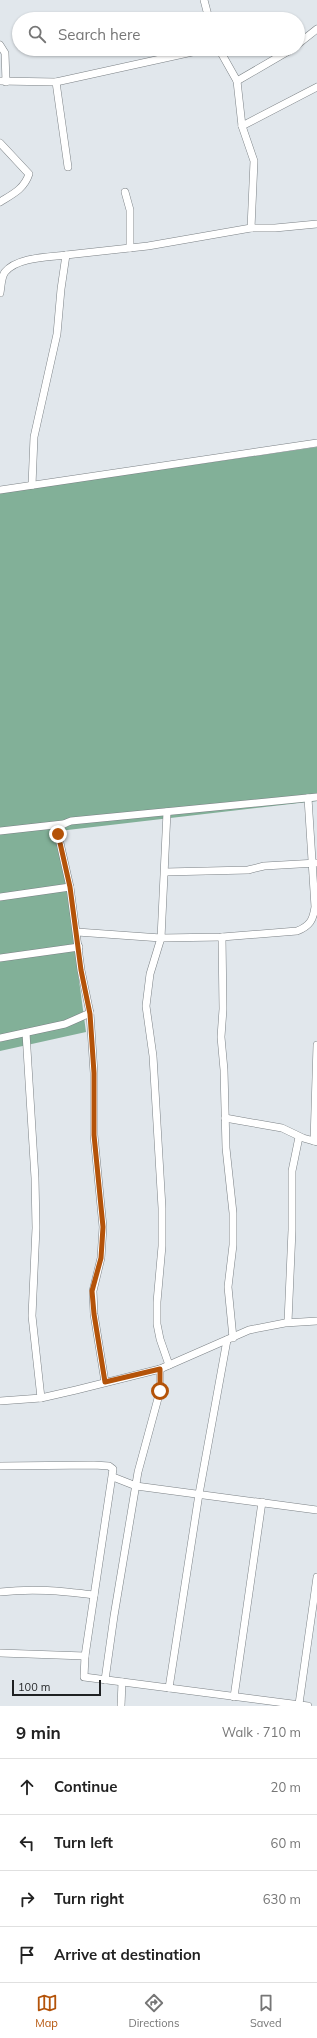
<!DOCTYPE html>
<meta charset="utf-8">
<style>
:root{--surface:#fff;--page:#f6f6f6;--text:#222;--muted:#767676;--line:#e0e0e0;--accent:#b45309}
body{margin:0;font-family:Mulish,sans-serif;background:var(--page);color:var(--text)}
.scale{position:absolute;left:12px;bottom:10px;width:89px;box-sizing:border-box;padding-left:4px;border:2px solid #1f2123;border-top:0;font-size:11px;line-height:14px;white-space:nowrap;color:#1f2123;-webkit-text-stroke:3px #e1e7ec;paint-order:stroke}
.stop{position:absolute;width:12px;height:12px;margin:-9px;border:3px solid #b45309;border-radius:50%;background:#fff}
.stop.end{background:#b45309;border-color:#fff;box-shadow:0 1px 4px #0008}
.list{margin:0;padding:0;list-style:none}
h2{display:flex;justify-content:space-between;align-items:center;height:52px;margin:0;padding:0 16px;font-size:17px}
h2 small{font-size:13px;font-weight:400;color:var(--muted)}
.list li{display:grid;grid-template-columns:26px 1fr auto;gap:12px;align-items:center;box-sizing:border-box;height:56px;padding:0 16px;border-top:1px solid var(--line)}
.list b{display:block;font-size:15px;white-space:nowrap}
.list em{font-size:13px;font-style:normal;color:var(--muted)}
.icon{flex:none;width:22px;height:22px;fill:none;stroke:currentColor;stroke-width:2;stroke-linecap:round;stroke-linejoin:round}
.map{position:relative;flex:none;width:317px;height:1706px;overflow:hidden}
.search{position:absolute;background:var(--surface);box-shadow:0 1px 3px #0004;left:12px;right:12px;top:12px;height:44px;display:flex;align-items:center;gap:10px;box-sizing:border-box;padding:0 14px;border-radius:22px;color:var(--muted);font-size:15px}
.sheet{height:276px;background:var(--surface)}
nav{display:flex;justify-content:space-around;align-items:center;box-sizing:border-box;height:56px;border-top:1px solid var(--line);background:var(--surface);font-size:11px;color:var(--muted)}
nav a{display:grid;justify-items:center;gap:2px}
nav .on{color:var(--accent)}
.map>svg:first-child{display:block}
</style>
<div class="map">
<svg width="317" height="1706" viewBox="0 0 317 1706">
<rect width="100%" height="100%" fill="#e1e7ec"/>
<path fill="#82b098" d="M317,447v354l-258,30 27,201 -86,19v-558z"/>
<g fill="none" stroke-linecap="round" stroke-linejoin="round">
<defs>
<g id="street">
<path d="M204,0l5,19"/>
<path d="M298,44l19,-15"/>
<path d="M0,45l5,8 1,29"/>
<path d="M219,49l18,32 5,45 12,35 -3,67"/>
<path d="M0,81l56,1 150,-33"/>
<path d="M237,81l55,-32"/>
<path d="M56,82l12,85"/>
<path d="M242,126l75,-39"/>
<path d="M0,143l29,31c-5,15 -16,20 -29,28"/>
<path d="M125,192l5,18v38"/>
<path d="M0,293c1,-5 1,-16 5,-21 12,-15 44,-15 61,-17"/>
<path d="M32,485l2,-48 23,-103 4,-45 5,-34 82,-9 103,-18h24l42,-4"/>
<path d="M0,490l317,-47"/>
<path d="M167,812l-6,126 -11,36 -4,32 7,50 9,152v38l-5,56v22l3,15 9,26"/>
<path d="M0,831l63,-7"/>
<path d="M165,872l83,-2 16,-4 53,-3"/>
<path d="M0,897l70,-10"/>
<path d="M77,932l84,6 61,-1 75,-6c13,-5 16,-11 18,-24l-7,-109"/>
<path d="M222,937l1,72 -2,28 3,33 2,78 7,65v32l-5,42 5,51"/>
<path d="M0,958l79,-11"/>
<path d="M90,1013l4,60v62l9,92 -2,31 -8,33 1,23 11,68"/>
<path d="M26,1033l9,145 1,50 -4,88 9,82"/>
<path d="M0,1038l65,-14 25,-11 -9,-43 -11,-83 -12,-53c1,-9 5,-10 13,-13l246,-24"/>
<path d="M225,1118l57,10 21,10 14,4"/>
<path d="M314,1141l3,-96"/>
<path d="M288,1322l4,-92v-59l7,-34"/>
<path d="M0,1401l41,-3 35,-8 84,-21 89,-39 36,-7 32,-2"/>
<path d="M0,1466l94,-1 15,1 4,3 -28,187 -1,21 224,29"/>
<path d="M113,1477l23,9 181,24"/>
<path d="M0,1592c34,-4 61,-1 94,3"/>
<path d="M0,1653l85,3"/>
<path d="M105,1680l9,-64 24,-144 22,-81v-22"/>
<path d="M169,1688l30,-194 28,-154"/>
<path d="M234,1697l28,-195"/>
<path d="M299,1704l18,-127"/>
<path d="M121,1706l1,-24"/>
</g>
</defs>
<use href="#street" stroke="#7b8185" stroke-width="8"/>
<use href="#street" stroke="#fff" stroke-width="7"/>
</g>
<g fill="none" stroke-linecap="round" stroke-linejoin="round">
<path stroke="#b45309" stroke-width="5" d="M58,834l12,53 11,83 9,44 4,59v62l9,92 -2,31 -9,33 2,23 11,68 55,-13v22"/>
</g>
</svg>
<div class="scale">100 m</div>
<div class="stop" style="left:160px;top:1391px"></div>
<div class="stop end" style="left:58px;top:834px"></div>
<div class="search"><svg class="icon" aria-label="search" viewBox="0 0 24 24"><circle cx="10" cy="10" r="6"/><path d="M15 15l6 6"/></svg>Search here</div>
</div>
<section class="sheet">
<h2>9 min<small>Walk · 710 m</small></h2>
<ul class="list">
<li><svg class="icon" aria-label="ahead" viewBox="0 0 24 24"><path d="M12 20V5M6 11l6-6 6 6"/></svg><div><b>Continue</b></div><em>20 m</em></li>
<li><svg class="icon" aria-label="left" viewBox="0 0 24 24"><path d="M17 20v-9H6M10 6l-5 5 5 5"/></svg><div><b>Turn left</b></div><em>60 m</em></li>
<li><svg class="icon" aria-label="right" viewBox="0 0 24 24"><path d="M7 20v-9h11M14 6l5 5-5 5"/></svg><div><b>Turn right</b></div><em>630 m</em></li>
<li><svg class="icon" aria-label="arrive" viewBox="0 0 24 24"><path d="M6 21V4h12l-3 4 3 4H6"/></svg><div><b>Arrive at destination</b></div></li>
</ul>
</section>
<nav>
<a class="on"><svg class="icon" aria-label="map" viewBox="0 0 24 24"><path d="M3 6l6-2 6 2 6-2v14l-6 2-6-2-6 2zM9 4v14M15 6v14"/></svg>Map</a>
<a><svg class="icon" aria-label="directions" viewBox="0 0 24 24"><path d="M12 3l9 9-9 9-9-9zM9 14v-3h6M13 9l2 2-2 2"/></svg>Directions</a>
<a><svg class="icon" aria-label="saved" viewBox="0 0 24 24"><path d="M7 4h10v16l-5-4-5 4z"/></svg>Saved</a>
</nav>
